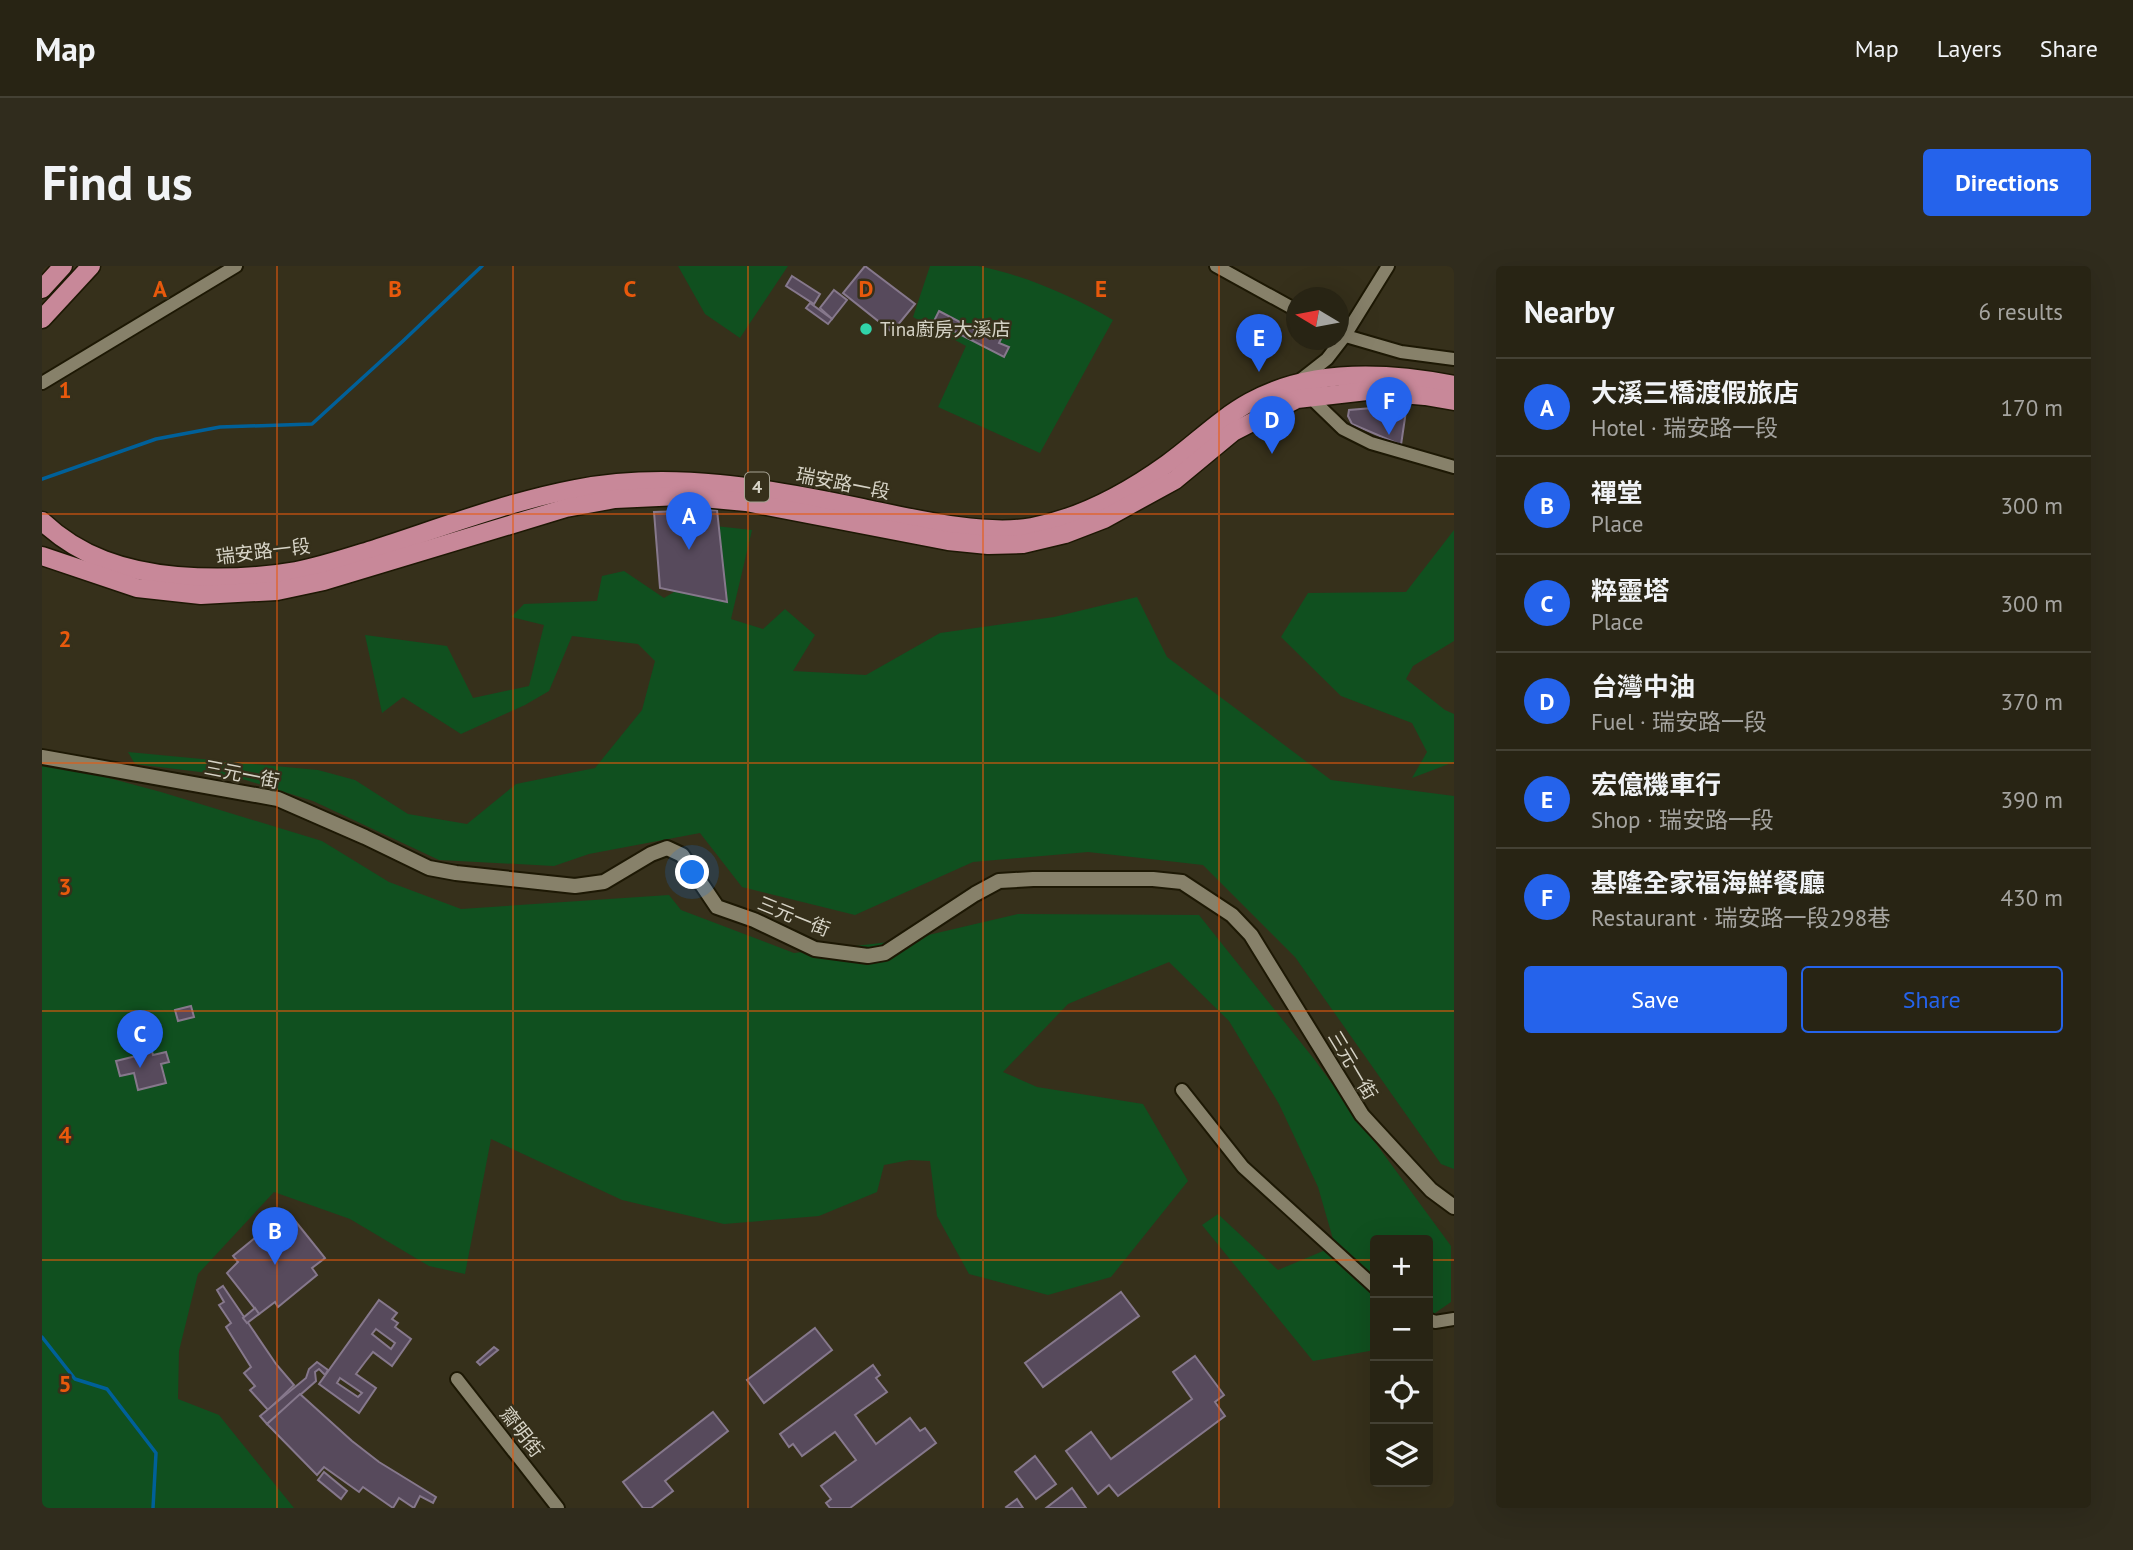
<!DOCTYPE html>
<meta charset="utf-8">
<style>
:root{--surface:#282414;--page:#302c1d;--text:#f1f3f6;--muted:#a5a4a0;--line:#444134;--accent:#2563eb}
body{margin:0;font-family:"PT Sans","Noto Sans TC",sans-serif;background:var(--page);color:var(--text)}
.controls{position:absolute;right:21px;bottom:21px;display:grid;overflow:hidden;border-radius:7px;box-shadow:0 7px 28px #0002}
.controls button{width:63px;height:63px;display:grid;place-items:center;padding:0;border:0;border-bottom:2px solid var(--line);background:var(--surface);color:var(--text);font:35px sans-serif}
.compass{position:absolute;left:1244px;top:21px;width:63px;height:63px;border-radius:50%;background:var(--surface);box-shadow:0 7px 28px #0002;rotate:280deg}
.you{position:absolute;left:651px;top:607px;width:24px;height:24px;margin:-18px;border:5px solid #fff;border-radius:50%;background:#1a73e8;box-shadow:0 0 0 10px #1a73e833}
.badge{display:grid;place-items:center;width:46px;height:46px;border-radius:50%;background:var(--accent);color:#fff;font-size:23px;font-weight:700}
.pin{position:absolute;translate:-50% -58px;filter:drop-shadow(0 2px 4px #0008)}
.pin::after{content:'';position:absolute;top:37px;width:24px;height:21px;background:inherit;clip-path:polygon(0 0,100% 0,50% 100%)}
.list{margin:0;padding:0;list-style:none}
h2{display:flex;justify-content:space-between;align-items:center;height:91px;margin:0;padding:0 28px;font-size:30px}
h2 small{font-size:23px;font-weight:400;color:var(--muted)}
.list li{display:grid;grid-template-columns:46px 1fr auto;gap:21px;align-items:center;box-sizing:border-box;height:98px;padding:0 28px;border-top:2px solid var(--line)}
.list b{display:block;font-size:26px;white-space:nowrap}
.list p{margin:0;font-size:23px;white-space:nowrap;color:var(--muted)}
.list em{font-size:23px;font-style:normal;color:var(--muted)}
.actions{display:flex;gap:14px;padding:21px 28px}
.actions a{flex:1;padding:16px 0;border:2px solid var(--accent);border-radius:7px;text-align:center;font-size:24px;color:var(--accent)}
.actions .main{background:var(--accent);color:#fff}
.icon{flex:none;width:38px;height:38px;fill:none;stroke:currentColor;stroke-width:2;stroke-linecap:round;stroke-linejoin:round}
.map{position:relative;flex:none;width:1412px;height:1242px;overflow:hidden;border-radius:7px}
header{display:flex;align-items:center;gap:42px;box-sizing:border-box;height:98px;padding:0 35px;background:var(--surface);border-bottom:2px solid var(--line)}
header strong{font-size:33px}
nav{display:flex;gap:38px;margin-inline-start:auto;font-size:24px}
.intro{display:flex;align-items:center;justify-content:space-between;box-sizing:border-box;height:168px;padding:0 42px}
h1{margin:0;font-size:49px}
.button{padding:18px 32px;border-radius:7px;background:var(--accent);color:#fff;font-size:24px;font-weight:700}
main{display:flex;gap:42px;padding:0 42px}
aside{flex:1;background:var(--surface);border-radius:7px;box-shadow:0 7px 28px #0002}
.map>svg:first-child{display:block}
</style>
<header>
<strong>Map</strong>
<nav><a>Map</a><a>Layers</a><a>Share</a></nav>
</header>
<div class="intro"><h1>Find us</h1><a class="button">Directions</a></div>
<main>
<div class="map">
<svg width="1412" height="1242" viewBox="0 0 1412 1242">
<rect width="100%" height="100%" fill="#36301b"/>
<g fill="#10501f">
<path d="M636,0h110l-48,72 -35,-24z"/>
<path d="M888,0c15,0 33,0 48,0 44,8 97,31 135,54l-73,133 -102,-46 28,-61 -53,-29z"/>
<path d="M636,256l74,8 -21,89 32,10 22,-20 30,26 -22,36 73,4 74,-42 114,-16 83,-20 30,60 164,123 123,16v373l-13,-5 -146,-207 -92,-92 -115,-13 -115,10 -118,53 -113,-28 -42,-54 -111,21 -35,12 -115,-6 -126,-59 -80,-25 -98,-12 -7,-12 190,18 37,10 53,34 59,10 49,-40 79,-16 47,-58 13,-49 -17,-17 -66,-8 -23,55 -24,14 -64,29 -58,-37 -21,16 -17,-78 82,11 26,52 56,-12 15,-61 -33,-8 13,-13 73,-3 5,-25 22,-5 40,27 15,-9z"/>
<path d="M1412,264v111l-41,25 -7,13 39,31 9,4v48l-42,16 15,-26 -15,-29 -71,-27 -60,-59 27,-44 98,-1z"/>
<path d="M0,494l119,32 161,49 67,41 72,27 208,-14 12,15 113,43 113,-13 111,-26 181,1 115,144 137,187v56l-23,16v-78h-53v110l-62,11 -111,-136 16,-11 60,56 57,-24 -17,-59 -39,-83 -50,-83 -60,-59 -101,42 -65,68 34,15 106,17 45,77 -77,96 -63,18 -79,-21 -32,-58 -7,-55 -20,-1 -26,5 -7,27 -58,24 -95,8 -102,-24 -131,-61 -26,135 -36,-8 -79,-47 -76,-27 -76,82 -19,77 -1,48 41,16 75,93h-252z"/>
</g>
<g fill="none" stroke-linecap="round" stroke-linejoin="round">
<g stroke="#006099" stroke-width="3.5">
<path d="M0,213l114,-40 64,-12 92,-3 91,-83 79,-75"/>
<path d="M0,1071l33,42 32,10 49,64 -3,55"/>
</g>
</g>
<g fill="#574a5c" stroke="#86788c" stroke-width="2" fill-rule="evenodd">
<path d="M823,0l50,38 -23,28 -49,-39z"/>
<path d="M750,10l28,18 -6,10 -28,-18z"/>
<path d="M792,24l13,10 -15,19 -12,-11z"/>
<path d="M768,37l22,16 -4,5 -22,-16z"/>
<path d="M897,45l36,19 3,-6 24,13 -3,6 10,4 -5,10 -70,-36z"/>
<path d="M1342,141l22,4 -5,34 -49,-21 -4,-8 1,-6z"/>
<path d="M675,244l10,92 -67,-14 -6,-76z"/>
<path d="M149,740l3,11 -16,4 -3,-11z"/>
<path d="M108,779l3,10 13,-3 3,10 -8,2 5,19 -28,7 -4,-17 -14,3 -4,-15 20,-5 -2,-6z"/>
<path d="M250,951l33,41 -13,10 5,7 -39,32 -3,-5 -16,12 -32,-41 11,-11 -5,-6 41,-34 5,6z"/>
<path d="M181,1020l53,78 18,21 -26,25 -18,-20 5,-4 -11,-13 7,-6 -25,-40 5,-4 -12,-18 5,-3 -7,-12z"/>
<path d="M1079,1026l18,24 -96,71 -18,-24z"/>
<path d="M337,1034l18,13 -5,6 6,4 -3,4 16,12 -19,27 -19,-14 -8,10 -9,12 20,14 -17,25 -40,-29zM334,1063l19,14 -4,6 -19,-15zM298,1112l22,15 -4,4 -21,-14z"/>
<path d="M213,1042l4,6 -12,9 -4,-5z"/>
<path d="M773,1062l17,22 -68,53 -17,-23z"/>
<path d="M452,1081l4,3 -18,15 -3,-3z"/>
<path d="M1153,1090l29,39 -9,7 10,14 -107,80 -9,-11 -11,9 -32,-43 25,-19 20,27 81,-60 -19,-27z"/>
<path d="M275,1096l11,8 -3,5 -6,-6 -4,3 1,9 -49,43 -7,-8 46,-38 3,-9z"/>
<path d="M831,1099l7,10 -4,3 11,14 -32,23 21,29 34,-26 10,13 5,-3 11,15 -86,65h-20l-4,-5 5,-4 -10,-13 35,-26 -21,-28 -33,24 -9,-12 -4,3 -9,-13z"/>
<path d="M258,1128l52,47 27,21 57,35 -3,6 -13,-7 -6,12 -15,-10 -6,10 -30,-21 -4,5 -35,-25 -7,8 -50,-51z"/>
<path d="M671,1146l15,19 -63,50 8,10 -22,17h-8l-20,-26z"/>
<path d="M993,1190l21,28 -20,15 -21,-27z"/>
<path d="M282,1206l23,19 -6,8 -23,-19z"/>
<path d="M1030,1222l14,20h-40z"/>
<path d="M975,1233l6,9h-16l-1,-1z"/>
</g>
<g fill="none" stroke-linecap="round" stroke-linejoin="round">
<defs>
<g id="minor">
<path d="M1174,0l80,44"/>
<path d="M1297,68l62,18 53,7"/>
<path d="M1257,115l28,-22 17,-22 44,-71"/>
<path d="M0,117l194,-117"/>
<path d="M1271,126l-1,7 31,30 28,14 83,24"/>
<path d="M1140,824l61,77 132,120"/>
<path d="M1386,1053l7,3 19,-3"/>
<path d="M415,1113l101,129"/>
</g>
<path id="tertiary" d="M0,491l236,42 87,38 64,31 27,5 119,13 29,-4 47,-28 16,-6 15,7 35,52 37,13 61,29 53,7 17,-3 90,-59 24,-13 34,-2h120l29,3 50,33 19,20 111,180 69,75 23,17"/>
<g id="primary">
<path d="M0,23l21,-23"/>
<path d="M0,53l49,-53"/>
<path d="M0,255c38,36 83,50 135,55 40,3 79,2 119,-5 26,-5 53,-14 79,-22 65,-21 132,-47 200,-60 97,-19 192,-1 288,19 48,10 121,28 169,19 48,-9 96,-35 135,-63 28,-20 52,-45 83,-62 61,-34 138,-30 204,-17"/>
<path d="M0,290l95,32 64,7 76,-4 47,-10 242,-73 49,-9 65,-3 66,6 202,39 40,4 35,-1 42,-10 39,-15 71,-39 58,-48 64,-33 70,-8 58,5 29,5"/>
</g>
</defs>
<use href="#minor" stroke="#1d1804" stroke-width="16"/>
<use href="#tertiary" stroke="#1d1804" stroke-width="18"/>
<use href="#primary" stroke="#1d1804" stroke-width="21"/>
<use href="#minor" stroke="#87816a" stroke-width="12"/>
<use href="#tertiary" stroke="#87816a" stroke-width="14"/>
<use href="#primary" stroke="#c88899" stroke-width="18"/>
</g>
<path fill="none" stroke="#e8590c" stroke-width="2" stroke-opacity="0.55" d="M235,0v1242M471,0v1242M706,0v1242M941,0v1242M1177,0v1242M0,248h1412M0,497h1412M0,745h1412M0,994h1333M1386,994h26"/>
<circle fill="#31d4a9" stroke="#36301b" stroke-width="2.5" cx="824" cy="63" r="7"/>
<g text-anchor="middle" stroke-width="5" stroke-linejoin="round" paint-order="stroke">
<rect fill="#36301b" stroke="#a6a293" stroke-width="2" x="703" y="206.5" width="24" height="29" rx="5"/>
<g font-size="18" font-weight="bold" fill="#d6d3c6">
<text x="715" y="227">4</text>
</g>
<g font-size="19" fill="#d6d3c6" stroke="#36301b" text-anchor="start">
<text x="838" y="70">Tina廚房大溪店</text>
</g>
<g font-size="19" fill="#d6d3c6" stroke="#36301b">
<text transform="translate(801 217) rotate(11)" y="7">瑞安路一段</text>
<text transform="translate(221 285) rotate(-7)" y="7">瑞安路一段</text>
<text transform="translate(200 508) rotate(11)" y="7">三元一街</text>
<text transform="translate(752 650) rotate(22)" y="7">三元一街</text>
<text transform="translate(1311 799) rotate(59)" y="7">三元一街</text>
<text transform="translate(480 1166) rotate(52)" y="7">齋明街</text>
</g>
</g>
<g font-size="23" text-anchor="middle" font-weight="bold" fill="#e8590c" stroke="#36301b" stroke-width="5" stroke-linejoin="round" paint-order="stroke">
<text x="118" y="31">A</text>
<text x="353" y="31">B</text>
<text x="588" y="31">C</text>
<text x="824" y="31">D</text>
<text x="1059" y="31">E</text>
<text x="23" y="132">1</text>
<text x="23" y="381">2</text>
<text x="23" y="629">3</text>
<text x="23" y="877">4</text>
<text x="23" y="1126">5</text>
</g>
</svg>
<div class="controls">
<button>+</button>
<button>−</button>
<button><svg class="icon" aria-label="locate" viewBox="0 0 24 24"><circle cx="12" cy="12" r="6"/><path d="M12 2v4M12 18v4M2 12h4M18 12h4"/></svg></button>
<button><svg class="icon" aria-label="layers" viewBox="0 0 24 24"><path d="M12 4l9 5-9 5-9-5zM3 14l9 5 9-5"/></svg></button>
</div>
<svg class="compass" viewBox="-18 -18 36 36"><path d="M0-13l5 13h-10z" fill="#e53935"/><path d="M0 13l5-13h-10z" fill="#a5a4a0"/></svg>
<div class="you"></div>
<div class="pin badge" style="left:647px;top:284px">A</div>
<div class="pin badge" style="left:233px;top:999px">B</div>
<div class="pin badge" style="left:98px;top:802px">C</div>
<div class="pin badge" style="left:1230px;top:188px">D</div>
<div class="pin badge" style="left:1217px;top:106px">E</div>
<div class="pin badge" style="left:1347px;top:169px">F</div>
</div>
<aside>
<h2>Nearby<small>6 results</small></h2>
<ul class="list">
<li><span class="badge">A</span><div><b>大溪三橋渡假旅店</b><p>Hotel · 瑞安路一段</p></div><em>170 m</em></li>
<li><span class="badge">B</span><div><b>禪堂</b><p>Place</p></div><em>300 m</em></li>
<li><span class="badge">C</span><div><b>粹靈塔</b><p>Place</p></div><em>300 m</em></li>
<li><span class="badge">D</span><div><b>台灣中油</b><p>Fuel · 瑞安路一段</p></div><em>370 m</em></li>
<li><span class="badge">E</span><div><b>宏億機車行</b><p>Shop · 瑞安路一段</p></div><em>390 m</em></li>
<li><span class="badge">F</span><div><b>基隆全家福海鮮餐廳</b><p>Restaurant · 瑞安路一段298巷</p></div><em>430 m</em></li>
</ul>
<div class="actions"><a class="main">Save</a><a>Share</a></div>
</aside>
</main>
